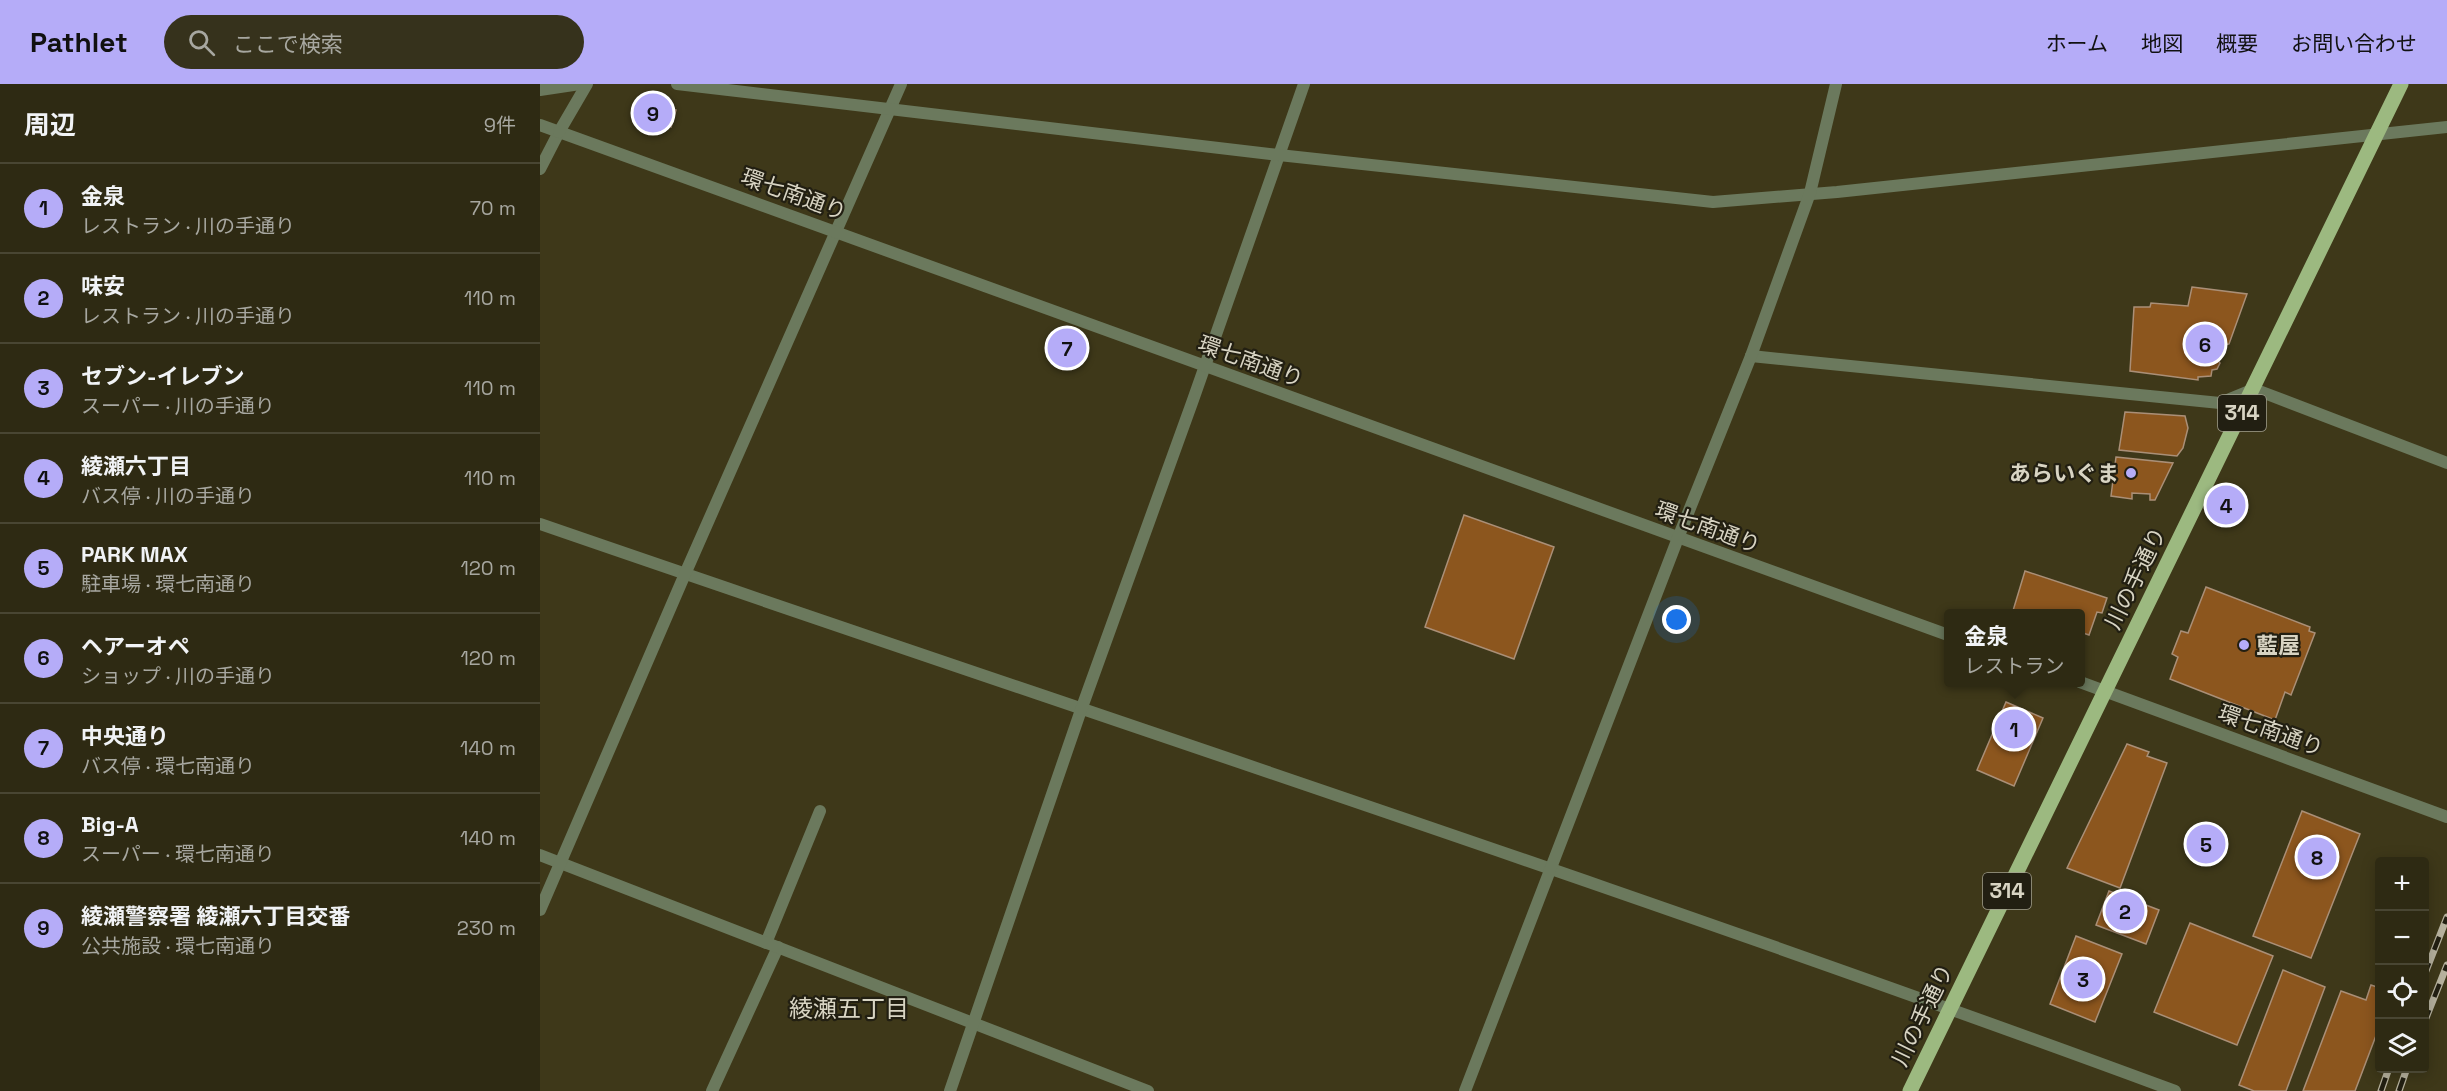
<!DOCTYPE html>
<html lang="ja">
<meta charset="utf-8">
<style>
:root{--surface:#2e2a13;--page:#36321c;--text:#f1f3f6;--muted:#a7a7a0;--line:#494633;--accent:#b5acf8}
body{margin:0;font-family:"Space Grotesk","Noto Sans JP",sans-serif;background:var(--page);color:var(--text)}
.controls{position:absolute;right:18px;bottom:18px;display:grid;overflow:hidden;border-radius:6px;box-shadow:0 3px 15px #0003}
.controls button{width:54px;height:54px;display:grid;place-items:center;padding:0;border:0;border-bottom:2px solid var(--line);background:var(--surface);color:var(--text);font:30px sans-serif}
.you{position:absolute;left:1137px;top:536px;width:21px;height:21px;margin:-15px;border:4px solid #fff;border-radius:50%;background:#1a73e8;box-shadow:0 0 0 9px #1a73e833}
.badge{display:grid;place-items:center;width:39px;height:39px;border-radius:50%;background:var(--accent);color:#111;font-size:20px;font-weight:700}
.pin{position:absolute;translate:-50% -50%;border:3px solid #fff;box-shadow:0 2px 6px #0006}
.popup{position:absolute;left:1404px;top:525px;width:141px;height:78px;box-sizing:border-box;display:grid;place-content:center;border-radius:6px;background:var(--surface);filter:drop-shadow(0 2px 4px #0005);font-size:20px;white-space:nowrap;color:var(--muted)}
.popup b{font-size:22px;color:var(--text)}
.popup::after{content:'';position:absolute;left:50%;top:100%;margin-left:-12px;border:12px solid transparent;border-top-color:var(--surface)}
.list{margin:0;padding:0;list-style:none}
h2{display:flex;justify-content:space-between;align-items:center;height:78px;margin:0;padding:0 24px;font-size:26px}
h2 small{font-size:20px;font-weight:400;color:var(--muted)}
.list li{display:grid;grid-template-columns:39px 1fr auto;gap:18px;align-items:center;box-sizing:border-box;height:90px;padding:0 24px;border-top:2px solid var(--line)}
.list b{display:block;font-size:22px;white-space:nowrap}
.list p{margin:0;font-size:20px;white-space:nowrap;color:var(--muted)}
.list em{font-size:20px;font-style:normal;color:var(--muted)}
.icon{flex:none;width:33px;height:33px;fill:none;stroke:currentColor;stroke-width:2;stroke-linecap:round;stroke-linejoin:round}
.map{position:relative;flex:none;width:1907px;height:1007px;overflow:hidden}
header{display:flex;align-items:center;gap:36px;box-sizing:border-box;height:84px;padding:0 30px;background:var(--accent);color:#111}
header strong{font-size:28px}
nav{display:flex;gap:33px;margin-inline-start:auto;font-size:21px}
.search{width:420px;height:54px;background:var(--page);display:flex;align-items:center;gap:15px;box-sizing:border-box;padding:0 21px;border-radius:33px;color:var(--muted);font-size:22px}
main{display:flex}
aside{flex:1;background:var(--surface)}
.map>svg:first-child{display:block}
</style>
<header>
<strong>Pathlet</strong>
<div class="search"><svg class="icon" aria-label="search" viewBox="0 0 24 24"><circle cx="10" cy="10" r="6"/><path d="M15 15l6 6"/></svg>ここで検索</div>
<nav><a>ホーム</a><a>地図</a><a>概要</a><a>お問い合わせ</a></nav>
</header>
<main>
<aside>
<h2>周辺<small>9件</small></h2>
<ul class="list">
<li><span class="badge">1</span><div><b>金泉</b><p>レストラン · 川の手通り</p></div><em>70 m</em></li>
<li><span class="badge">2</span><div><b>味安</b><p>レストラン · 川の手通り</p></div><em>110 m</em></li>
<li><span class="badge">3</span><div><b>セブン-イレブン</b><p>スーパー · 川の手通り</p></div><em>110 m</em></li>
<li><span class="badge">4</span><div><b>綾瀬六丁目</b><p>バス停 · 川の手通り</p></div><em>110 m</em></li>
<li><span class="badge">5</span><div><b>PARK MAX</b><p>駐車場 · 環七南通り</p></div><em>120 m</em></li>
<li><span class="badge">6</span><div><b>ヘアーオペ</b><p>ショップ · 川の手通り</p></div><em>120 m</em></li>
<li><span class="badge">7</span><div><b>中央通り</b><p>バス停 · 環七南通り</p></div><em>140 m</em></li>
<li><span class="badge">8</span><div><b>Big-A</b><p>スーパー · 環七南通り</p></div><em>140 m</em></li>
<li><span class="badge">9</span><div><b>綾瀬警察署 綾瀬六丁目交番</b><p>公共施設 · 環七南通り</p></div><em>230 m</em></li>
</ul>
</aside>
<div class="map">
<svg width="1907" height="1007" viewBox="0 0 1907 1007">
<rect width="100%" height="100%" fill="#3e3819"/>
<g fill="#8c561e" stroke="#aa8f77" stroke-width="1.5">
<path d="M106,18l30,8 -5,17 -29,-8z"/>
<path d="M1652,203l55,7 -18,50 -11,3 -2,10 4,6 -3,6 -5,1 -1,6 -13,1v3l-68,-9 4,-64h16l1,-4 37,3z"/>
<path d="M1585,328l60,4 3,12 -5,20 -6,8 -58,-6z"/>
<path d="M1576,373l57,6 -18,37h-5v-6l-18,-1v6l-21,-3z"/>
<path d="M924,431l90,32 -40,112 -89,-32z"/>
<path d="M1485,487l82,27 -5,15 -5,-1 -8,23 -9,-3v-18h-68z"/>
<path d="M1666,503l104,40 -1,4 6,2 -24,62 -6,-3 -10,28 -105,-41 8,-22 -6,-3 9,-23 7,2z"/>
<path d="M1466,618l37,16 -29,68 -37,-16z"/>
<path d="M1587,660l22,8 -2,4 20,7 -47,125 -53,-20z"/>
<path d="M1762,727l58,23 -49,124 -58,-22z"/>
<path d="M1569,807l50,19 -13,34 -50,-19z"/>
<path d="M1650,839l83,33 -36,89 -83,-33z"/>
<path d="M1536,852l46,18 -27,68 -45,-18z"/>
<path d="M1743,886l42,17 -39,104h-32l-15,-6z"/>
<path d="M1831,901l9,3v37l-25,66h-52l38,-100 25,9z"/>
</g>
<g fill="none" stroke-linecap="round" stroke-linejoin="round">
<g stroke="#6b795d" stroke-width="12">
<path d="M226,859l54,-132"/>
<path d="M172,1007l66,-144"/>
</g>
<g stroke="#6b795d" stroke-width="12">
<path d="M0,85l19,-37"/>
<path d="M1211,272l469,47 34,-14 193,74"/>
<path d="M0,440c545,188 1094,367 1635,567"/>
<path d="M0,771l608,236"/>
<path d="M0,826l145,-336 216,-490"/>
<path d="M410,1007l131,-381 112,-310 111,-316"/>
</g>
<g stroke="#6b795d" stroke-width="12">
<path d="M137,0l602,71 434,47 124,-10 610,-65"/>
<path d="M0,6l40,-6"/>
<path d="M0,41l1408,510"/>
<path d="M19,48l28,-48"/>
<path d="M1540,598l367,135"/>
<path d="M925,1007l213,-553 73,-182 59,-163 26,-109"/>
</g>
<path stroke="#9cb980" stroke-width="15" d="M1370,1007l491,-1007"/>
<defs>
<g id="rail">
<path d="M1884,892l23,-59"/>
<path d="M1884,939l23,-58"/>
<path d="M1841,1007l8,-23"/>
<path d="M1859,1007l8,-23"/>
</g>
</defs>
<use href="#rail" stroke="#b7b29e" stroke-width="7"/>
<use href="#rail" stroke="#221f12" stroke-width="4.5" stroke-dasharray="14" stroke-linecap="butt"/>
</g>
<g fill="#b5acf8" stroke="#221f12" stroke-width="2">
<circle cx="1591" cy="389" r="6"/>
<circle cx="1704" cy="561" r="6"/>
</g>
<g text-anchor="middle" stroke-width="4.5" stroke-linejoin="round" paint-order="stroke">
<g fill="#221f12" stroke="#a19e8e" stroke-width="1.5">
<rect x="1678" y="311" width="48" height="36" rx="4.5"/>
<rect x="1443" y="789" width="48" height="36" rx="4.5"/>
</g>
<g font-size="21" font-weight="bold" fill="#d8d4c3">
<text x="1702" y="336">314</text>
<text x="1467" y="814">314</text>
</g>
<g font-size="22" fill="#d8d4c3" stroke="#221f12">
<text transform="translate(254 110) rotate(20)" y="8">環七南通り</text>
<text transform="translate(711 277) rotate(20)" y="8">環七南通り</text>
<text transform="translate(1168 443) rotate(20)" y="8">環七南通り</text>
<text transform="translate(1595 494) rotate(-64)" y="8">川の手通り</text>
<text transform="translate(1731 646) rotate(20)" y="8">環七南通り</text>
<text transform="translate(1382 931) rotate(-64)" y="8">川の手通り</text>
</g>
<g font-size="22" font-weight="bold" fill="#d8d4c3" stroke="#221f12" text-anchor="end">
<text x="1579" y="397">あらいぐま</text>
<text x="1716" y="569" text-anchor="start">藍屋</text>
</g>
<g font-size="24" fill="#d8d4c3" stroke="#221f12">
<text x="309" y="933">綾瀬五丁目</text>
</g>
</g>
</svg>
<div class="controls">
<button>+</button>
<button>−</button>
<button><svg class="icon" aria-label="locate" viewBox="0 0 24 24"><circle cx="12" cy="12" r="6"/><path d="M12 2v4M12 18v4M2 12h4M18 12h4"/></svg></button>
<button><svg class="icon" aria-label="layers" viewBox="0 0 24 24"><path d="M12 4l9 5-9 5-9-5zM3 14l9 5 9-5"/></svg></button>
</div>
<div class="you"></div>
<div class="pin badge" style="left:1474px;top:645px">1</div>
<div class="popup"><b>金泉</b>レストラン</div>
<div class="pin badge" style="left:1585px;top:827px">2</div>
<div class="pin badge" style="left:1543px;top:895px">3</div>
<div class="pin badge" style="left:1686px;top:421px">4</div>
<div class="pin badge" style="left:1666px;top:760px">5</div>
<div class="pin badge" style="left:1665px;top:260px">6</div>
<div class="pin badge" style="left:527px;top:264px">7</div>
<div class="pin badge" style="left:1777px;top:773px">8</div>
<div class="pin badge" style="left:113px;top:29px">9</div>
</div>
</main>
